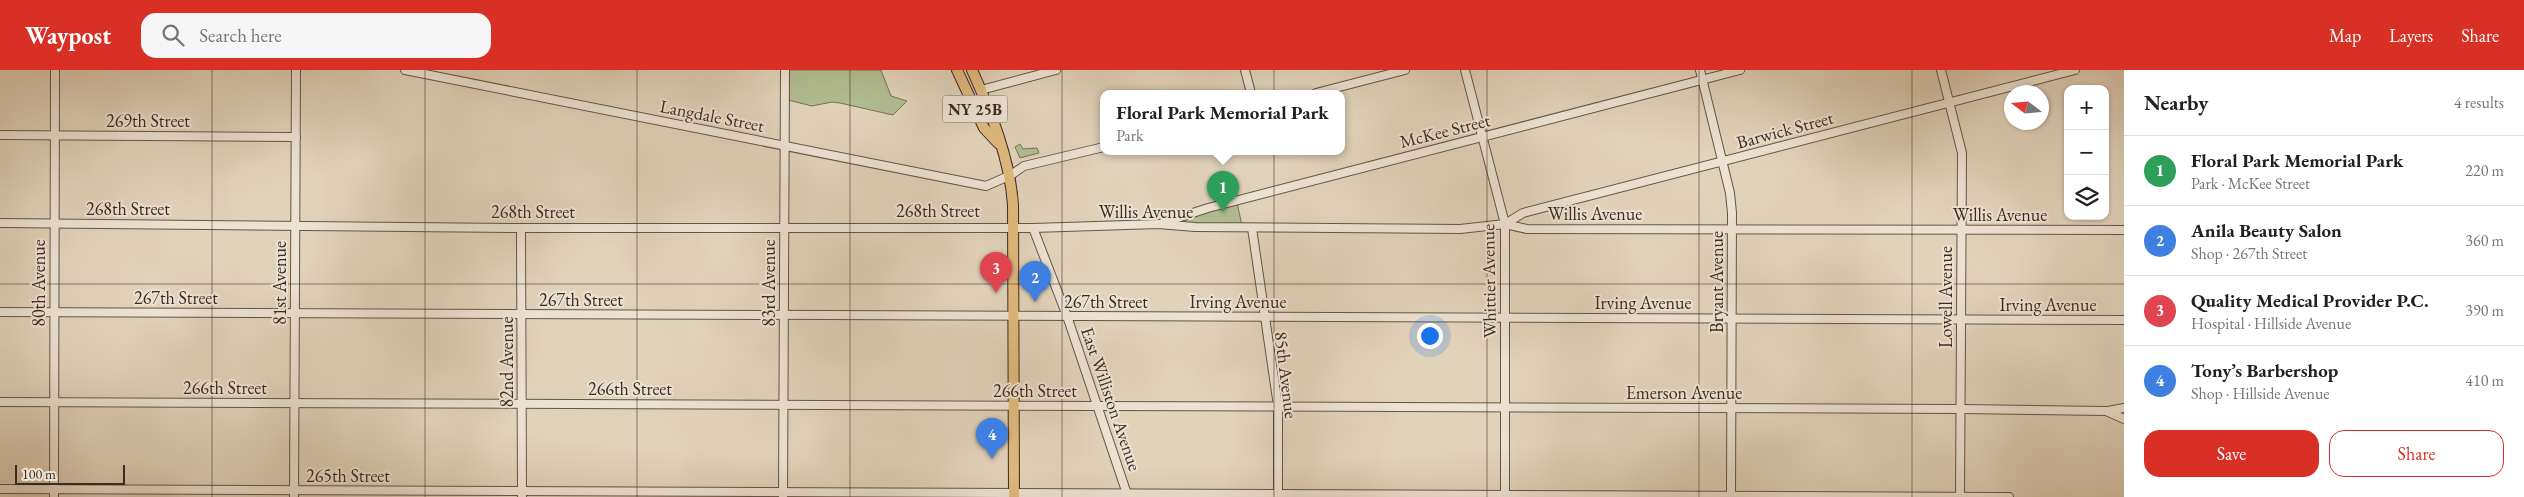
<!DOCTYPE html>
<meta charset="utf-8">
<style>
:root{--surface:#fff;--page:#f6f6f6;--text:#202124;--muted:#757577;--line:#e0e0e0;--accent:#d93025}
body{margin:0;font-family:"EB Garamond",serif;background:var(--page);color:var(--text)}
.controls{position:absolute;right:15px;top:15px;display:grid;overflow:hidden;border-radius:10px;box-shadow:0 1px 4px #0004}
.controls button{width:45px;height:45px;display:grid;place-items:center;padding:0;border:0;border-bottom:1px solid var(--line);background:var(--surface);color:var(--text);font:25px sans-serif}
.compass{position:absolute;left:2004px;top:15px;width:45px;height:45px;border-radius:50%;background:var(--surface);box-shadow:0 1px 4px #0004;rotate:286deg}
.scale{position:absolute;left:15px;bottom:12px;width:110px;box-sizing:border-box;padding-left:5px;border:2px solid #3d2a21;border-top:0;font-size:14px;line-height:18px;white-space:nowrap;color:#3d2a21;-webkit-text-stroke:4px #ece2d2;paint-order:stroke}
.you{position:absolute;left:1429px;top:265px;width:18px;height:18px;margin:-12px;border:4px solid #fff;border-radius:50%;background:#1a73e8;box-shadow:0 0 0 8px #1a73e833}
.badge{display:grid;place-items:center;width:32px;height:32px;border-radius:50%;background:var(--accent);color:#fff;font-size:16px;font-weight:700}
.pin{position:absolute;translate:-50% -41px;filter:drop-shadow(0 1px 2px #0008)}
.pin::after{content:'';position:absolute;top:26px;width:18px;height:15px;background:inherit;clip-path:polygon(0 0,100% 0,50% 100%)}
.popup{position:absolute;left:1100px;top:20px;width:245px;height:65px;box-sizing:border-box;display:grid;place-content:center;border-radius:10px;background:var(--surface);filter:drop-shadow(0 1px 4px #0005);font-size:16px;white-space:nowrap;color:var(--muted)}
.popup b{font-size:19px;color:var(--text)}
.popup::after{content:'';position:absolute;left:50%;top:100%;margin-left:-10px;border:10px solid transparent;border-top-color:var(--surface)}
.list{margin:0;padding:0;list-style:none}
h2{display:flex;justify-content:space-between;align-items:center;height:65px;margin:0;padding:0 20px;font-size:21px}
h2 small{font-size:16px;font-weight:400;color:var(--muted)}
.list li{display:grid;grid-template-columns:32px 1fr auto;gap:15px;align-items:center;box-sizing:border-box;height:70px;padding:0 20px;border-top:1px solid var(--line)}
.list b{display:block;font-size:19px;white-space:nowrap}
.list p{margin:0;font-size:16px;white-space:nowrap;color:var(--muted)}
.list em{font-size:16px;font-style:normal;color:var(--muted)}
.actions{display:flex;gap:10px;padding:15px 20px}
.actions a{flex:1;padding:11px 0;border:1px solid var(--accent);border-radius:15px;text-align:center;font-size:18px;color:var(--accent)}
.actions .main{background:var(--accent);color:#fff}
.icon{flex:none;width:28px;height:28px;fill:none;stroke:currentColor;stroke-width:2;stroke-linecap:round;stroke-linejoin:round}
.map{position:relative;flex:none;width:2124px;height:427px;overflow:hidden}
header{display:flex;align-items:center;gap:30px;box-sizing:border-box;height:70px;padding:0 25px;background:var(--accent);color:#fff}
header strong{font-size:24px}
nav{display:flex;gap:28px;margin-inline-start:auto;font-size:18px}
.search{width:350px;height:45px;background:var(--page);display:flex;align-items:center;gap:12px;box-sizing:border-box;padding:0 18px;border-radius:15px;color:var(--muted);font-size:19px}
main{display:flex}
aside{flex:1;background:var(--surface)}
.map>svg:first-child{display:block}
</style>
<header>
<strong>Waypost</strong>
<div class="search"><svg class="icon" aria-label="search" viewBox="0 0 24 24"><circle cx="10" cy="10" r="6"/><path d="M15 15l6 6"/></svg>Search here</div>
<nav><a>Map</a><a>Layers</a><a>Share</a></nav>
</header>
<main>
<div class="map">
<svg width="2124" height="427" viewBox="0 0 2124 427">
<rect width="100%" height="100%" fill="#e1d2ba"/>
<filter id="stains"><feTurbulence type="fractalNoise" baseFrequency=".004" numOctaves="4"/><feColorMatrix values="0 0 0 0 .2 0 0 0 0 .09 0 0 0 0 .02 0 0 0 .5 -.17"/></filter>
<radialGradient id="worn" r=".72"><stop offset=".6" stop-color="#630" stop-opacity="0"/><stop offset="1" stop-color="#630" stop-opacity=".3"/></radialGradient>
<g fill="#b1bc91" stroke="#777359">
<path d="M789,0h92l10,26 16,5 -14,14 -53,-12 -8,-1 -20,4 -24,-6z"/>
<path d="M1020,74l3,5 14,-1 2,5 -19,5 -5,-11z"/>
<path d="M1237,132l5,24 -64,-4z"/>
</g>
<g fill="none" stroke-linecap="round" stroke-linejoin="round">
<defs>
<g id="minor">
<path d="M405,0l581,116 25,-11 13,-9 80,-19"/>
<path d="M1245,0l6,23"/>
<path d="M1465,0l40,154v273"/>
<path d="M1700,0l30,123 2,20 -1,284"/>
<path d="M1941,0l21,83 -2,344"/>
<path d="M981,20l75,-20"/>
<path d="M1316,23l89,-23"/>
<path d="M0,65l296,2"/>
<path d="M0,153l521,5h512l125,-4 37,3 265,2 45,-5 22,5 597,1"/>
<path d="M1162,153l46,-15 532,-138"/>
<path d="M1505,154l18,-11 552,-143"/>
<path d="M521,158l1,269"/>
<path d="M1033,158l34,88 61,181"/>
<path d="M1252,158l26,178v91"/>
<path d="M0,242l2124,8"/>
<path d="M0,332l1961,7 145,2 18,8"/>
<path d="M2108,341l16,-3"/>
<path d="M0,419l2009,8"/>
<path d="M54,427l1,-427"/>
<path d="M294,427l2,-427"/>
<path d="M783,427l2,-427"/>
</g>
<g id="major">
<path d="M957,0l27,58 14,15"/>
<path d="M972,0c19,42 38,89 41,135l1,292"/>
</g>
</defs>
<use href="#minor" stroke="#665447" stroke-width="10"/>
<use href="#major" stroke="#3d2a21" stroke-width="12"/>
<use href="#minor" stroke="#ece2d2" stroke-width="8"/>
<use href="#major" stroke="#e0b97d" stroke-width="10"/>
</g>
<path fill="none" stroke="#3d2a21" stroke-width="1" stroke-opacity="0.55" d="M212,0v427M425,0v427M637,0v427M850,0v427M1062,0v427M1274,0v427M1487,0v427M1699,0v427M1912,0v427M0,214h2124"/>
<g text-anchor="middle" stroke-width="4" stroke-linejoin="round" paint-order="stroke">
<rect fill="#ece2d2" stroke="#726156" stroke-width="1" x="942.5" y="25.5" width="65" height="27" rx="4"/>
<g font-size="16" font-weight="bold" fill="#3d2a21">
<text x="975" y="45">NY 25B</text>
</g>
<g font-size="18" fill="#3d2a21" stroke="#ece2d2">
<text transform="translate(712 46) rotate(11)" y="6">Langdale Street</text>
<text x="148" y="57">269th Street</text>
<text transform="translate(1785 60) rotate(-15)" y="6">Barwick Street</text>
<text transform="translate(1445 61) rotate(-14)" y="6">McKee Street</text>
<text x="128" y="145">268th Street</text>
<text x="938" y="147">268th Street</text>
<text x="533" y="148">268th Street</text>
<text x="1146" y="148">Willis Avenue</text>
<text x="1595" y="150">Willis Avenue</text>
<text x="2000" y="151">Willis Avenue</text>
<text transform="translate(1489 211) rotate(-91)" y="6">Whittier Avenue</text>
<text transform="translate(1717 212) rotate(-90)" y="6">Bryant Avenue</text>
<text transform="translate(39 213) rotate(-90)" y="6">80th Avenue</text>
<text transform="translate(280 213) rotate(-90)" y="6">81st Avenue</text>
<text transform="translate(769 213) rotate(-90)" y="6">83rd Avenue</text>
<text transform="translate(1946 227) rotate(-90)" y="6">Lowell Avenue</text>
<text x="176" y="234">267th Street</text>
<text x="581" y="236">267th Street</text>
<text x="1106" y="238">267th Street</text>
<text x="1238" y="238">Irving Avenue</text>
<text x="1643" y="239">Irving Avenue</text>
<text x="2048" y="241">Irving Avenue</text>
<text transform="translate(507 292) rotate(-90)" y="6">82nd Avenue</text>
<text transform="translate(1286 305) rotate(83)" y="6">85th Avenue</text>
<text x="225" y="324">266th Street</text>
<text x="630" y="325">266th Street</text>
<text x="1035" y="327">266th Street</text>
<text x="1684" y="329">Emerson Avenue</text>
<text transform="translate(1111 329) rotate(71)" y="6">East Williston Avenue</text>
<text x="348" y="412">265th Street</text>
</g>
</g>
<rect width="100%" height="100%" filter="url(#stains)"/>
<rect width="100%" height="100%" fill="url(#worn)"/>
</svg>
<div class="controls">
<button>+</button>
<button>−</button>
<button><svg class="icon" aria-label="layers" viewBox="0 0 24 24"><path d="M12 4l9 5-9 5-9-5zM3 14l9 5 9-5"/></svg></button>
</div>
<svg class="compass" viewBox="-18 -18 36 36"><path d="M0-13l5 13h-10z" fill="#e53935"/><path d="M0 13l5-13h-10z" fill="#757577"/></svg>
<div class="scale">100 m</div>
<div class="you"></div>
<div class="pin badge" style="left:1223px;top:142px;background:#2e9e5b">1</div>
<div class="popup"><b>Floral Park Memorial Park</b>Park</div>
<div class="pin badge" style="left:1035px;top:232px;background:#3f7fe0">2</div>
<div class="pin badge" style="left:996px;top:223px;background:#e0444e">3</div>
<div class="pin badge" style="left:992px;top:389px;background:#3f7fe0">4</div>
</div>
<aside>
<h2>Nearby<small>4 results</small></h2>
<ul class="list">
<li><span class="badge" style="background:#2e9e5b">1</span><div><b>Floral Park Memorial Park</b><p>Park · McKee Street</p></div><em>220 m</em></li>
<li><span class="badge" style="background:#3f7fe0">2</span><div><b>Anila Beauty Salon</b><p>Shop · 267th Street</p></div><em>360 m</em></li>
<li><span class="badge" style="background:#e0444e">3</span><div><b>Quality Medical Provider P.C.</b><p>Hospital · Hillside Avenue</p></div><em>390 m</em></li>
<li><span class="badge" style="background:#3f7fe0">4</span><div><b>Tony’s Barbershop</b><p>Shop · Hillside Avenue</p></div><em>410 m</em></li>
</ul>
<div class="actions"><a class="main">Save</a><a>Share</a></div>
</aside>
</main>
